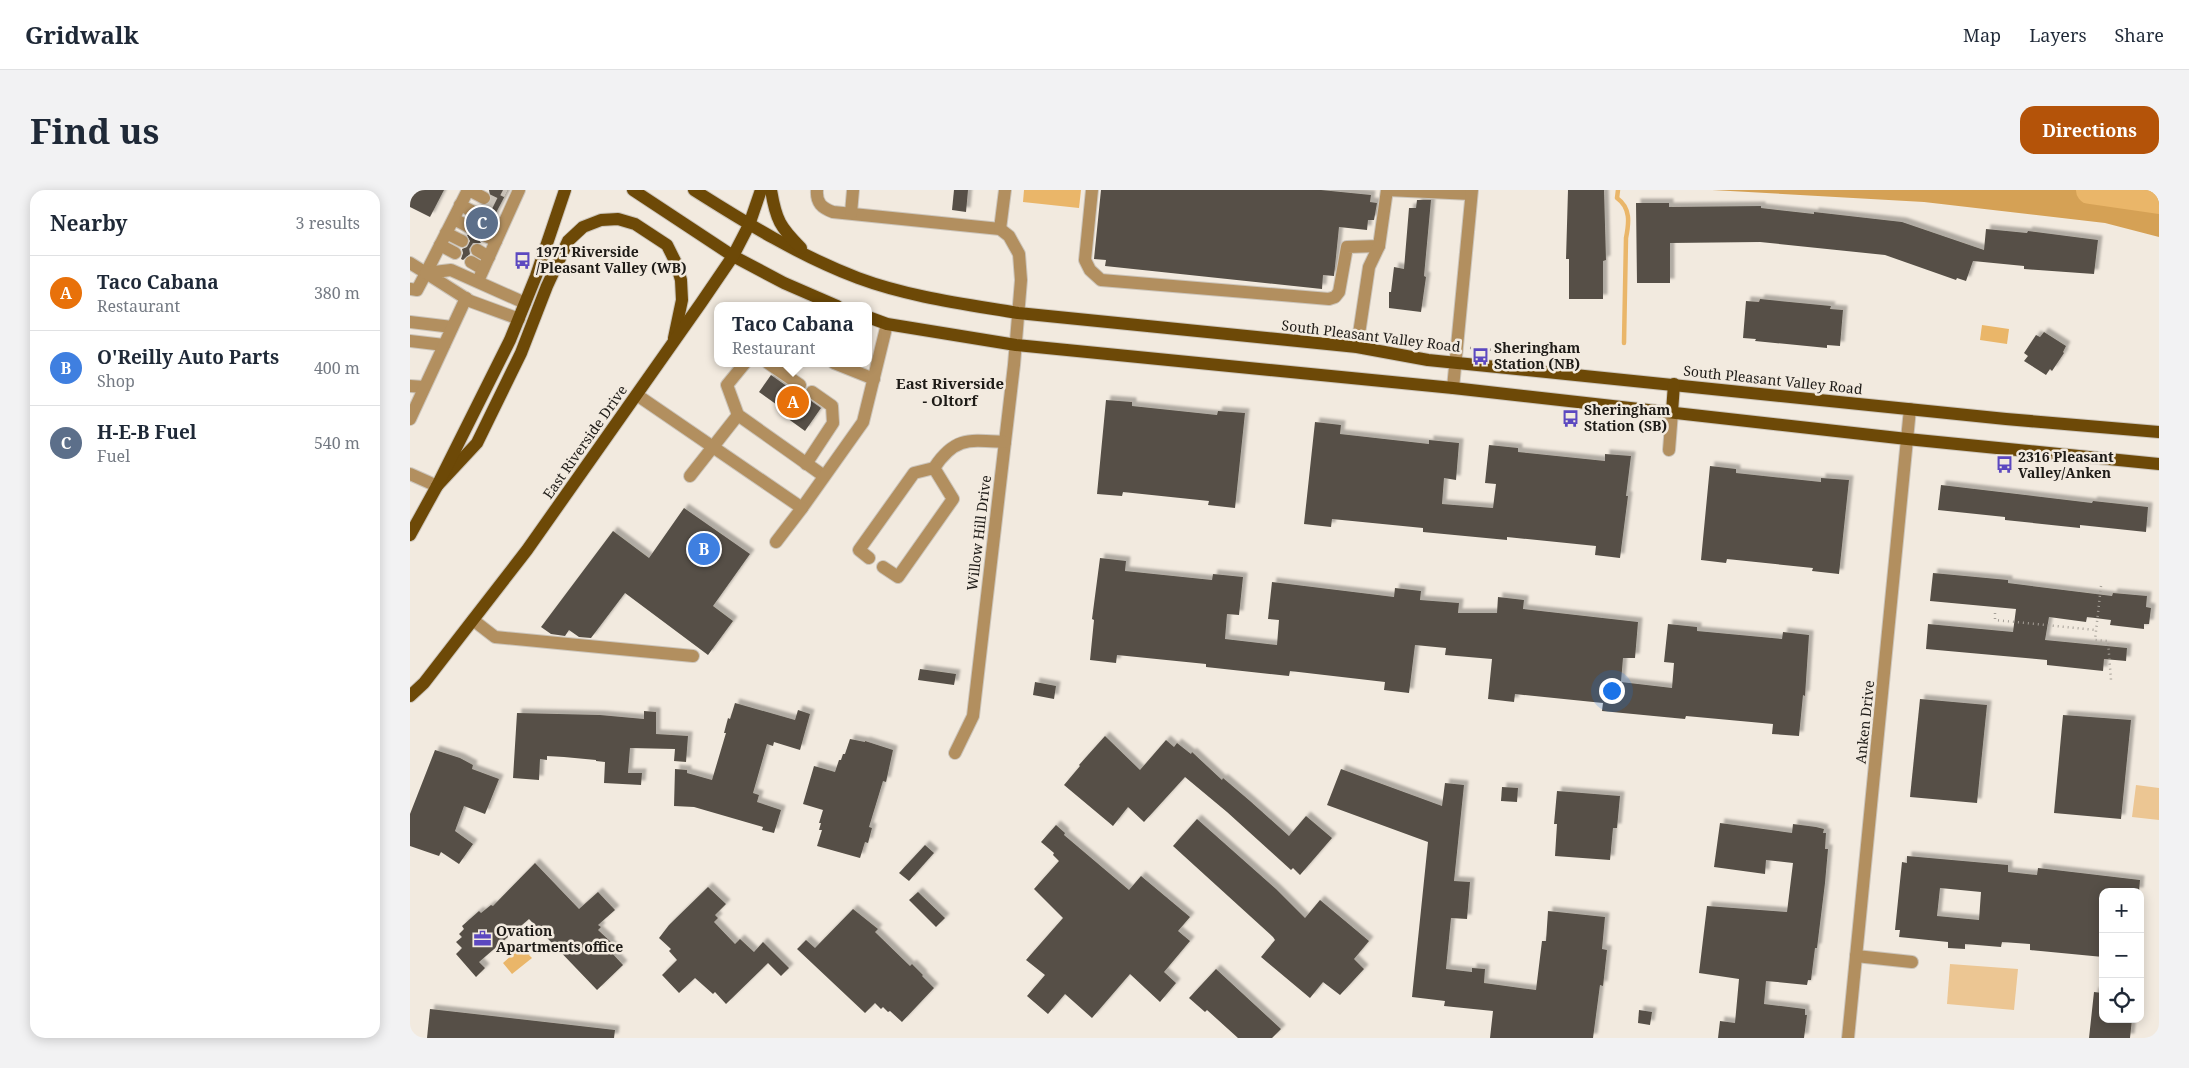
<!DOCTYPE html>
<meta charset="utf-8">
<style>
:root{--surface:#fff;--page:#f2f2f3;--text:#1f2937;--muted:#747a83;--line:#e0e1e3;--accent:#b45309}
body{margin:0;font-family:"Noto Serif",serif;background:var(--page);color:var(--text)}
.controls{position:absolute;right:15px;bottom:15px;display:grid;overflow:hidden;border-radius:10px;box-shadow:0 2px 12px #0003}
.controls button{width:45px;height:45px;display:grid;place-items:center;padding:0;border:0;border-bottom:1px solid var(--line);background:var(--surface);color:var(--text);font:25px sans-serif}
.you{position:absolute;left:1201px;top:500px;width:18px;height:18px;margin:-12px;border:4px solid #fff;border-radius:50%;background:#1a73e8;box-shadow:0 0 0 8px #1a73e833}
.badge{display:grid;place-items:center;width:32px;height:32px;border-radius:50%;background:var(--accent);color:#fff;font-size:16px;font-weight:700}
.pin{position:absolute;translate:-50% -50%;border:2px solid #fff;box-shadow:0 1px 5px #0006}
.popup{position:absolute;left:304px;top:112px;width:158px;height:65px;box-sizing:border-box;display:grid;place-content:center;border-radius:10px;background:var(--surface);filter:drop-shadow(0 1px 4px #0005);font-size:16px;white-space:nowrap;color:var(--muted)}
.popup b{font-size:19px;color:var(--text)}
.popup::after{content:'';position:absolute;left:50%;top:100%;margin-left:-10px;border:10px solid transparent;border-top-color:var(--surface)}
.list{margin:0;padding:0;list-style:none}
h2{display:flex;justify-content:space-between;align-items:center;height:65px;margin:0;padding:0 20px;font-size:21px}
h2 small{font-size:16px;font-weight:400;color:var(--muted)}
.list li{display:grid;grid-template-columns:32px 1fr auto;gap:15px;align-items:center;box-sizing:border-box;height:75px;padding:0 20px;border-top:1px solid var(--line)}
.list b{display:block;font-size:19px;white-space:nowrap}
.list p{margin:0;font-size:16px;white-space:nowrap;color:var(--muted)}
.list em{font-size:16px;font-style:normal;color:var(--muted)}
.icon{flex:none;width:28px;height:28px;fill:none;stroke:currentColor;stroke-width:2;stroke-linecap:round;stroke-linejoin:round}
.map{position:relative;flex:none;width:1749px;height:848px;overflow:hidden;border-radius:15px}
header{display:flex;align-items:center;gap:30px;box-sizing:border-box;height:70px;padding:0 25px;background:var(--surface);border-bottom:1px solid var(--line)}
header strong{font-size:24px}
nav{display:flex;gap:28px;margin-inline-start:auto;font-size:18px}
.intro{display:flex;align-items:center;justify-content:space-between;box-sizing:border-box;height:120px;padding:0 30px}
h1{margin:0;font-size:35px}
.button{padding:12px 22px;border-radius:15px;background:var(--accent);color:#fff;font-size:18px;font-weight:700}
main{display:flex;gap:30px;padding:0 30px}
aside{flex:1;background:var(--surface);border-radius:15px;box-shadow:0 2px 12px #0003}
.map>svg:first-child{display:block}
</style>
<header>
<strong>Gridwalk</strong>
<nav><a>Map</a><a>Layers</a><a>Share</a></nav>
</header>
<div class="intro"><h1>Find us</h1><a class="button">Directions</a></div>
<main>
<aside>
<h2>Nearby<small>3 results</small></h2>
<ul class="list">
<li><span class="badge" style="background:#e8710a">A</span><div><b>Taco Cabana</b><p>Restaurant</p></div><em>380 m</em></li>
<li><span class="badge" style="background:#3f7fe0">B</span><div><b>O'Reilly Auto Parts</b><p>Shop</p></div><em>400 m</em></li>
<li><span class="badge" style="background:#5c6f8a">C</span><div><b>H-E-B Fuel</b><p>Fuel</p></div><em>540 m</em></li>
</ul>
</aside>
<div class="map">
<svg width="1749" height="848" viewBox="0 0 1749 848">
<defs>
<filter id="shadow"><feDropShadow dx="4.5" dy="-4.5" stdDeviation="1" flood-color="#0004"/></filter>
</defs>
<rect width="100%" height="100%" fill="#f2eadf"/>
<g fill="#ecc693">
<path d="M1726,595l23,3v32l-27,-3z"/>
<path d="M1540,774l68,5 -4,41 -67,-6z"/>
</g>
<path fill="#d5a155" d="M1302,0h447v47l-54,-14 -181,-21z"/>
<g fill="#eab669">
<path d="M614,0h57l-2,18 -56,-6z"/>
<path d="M1572,135l27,4 -2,15 -27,-4z"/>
<path d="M112,756l2,3 2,-2 5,6 -2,2 3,3 -20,16 -9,-11z"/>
</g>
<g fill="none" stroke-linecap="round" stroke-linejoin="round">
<path stroke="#eab669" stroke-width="4.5" d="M1208,0l-1,8c14,10 12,25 9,40l-2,105"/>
<path stroke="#eab669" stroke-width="28" d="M1680,0l69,10"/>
</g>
<g fill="#565047" fill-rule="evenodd" filter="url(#shadow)">
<path d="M0,0h34l-14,27 -20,-10z"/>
<path d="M79,0h19l-20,38 -5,-1 -6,4 -1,5 5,7h-8l-4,6 1,5 -7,6 -2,-1 2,-6 -1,-4 5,-2 3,-6 -3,-6 6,-1 3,-4 1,-4 -3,-5 6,-1 3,-4 -2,-10 7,-1 3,-4z"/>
<path d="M544,0h14l-2,22 -14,-2z"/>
<path d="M691,0h220l50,5 -1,7 7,1 -3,17h-6l-1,10 -28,-3 -5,49 -11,-1 -1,14 -217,-23 1,-6 -12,-1z"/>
<path d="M1158,0h36l2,70 -3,1v38h-34v-40h-3z"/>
<path d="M1007,10h14l-7,76 2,1 -5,35 -32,-4v-16h2l3,-25 10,2 5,-61h7z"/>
<path d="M1226,13h33v4l92,-1v2l53,6v-2l88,10 82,28 2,-21 41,4 1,-2 70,9 -4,34 -70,-5v-3l-51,-5 -7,20 -9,-3 -1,2 -71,-25 -125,-13 -90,1v40h-33z"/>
<path d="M1350,109l71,7 -1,3 13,1 -3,36 -13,-1v3l-72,-7 1,-2 -13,-1 3,-37 13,1z"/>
<path d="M1634,142l22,14 -3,6 1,1 -12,18 -2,-2 -4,6 -22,-14 4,-5 -4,-3 12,-18 4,2z"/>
<path d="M361,185l24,17h9l3,6 14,10 -16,23 -18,-13 -1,-7 -5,1 -1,-5 -21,-15z"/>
<path d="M696,210l26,2v4l85,9 1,-4 27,2 -10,95 -27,-3 1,-4 -86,-9 -1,4 -25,-2z"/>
<path d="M905,232l26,3 -1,9 89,10v-4l30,3 -3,37 -12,-2 -2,26 51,4 3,-24 -11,-1 4,-38 29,3v4l87,9v-7l26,2 -5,40h2l-8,62 -25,-3 1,-9 -89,-9v3l-84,-8v-4l-91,-9 -1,8 -27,-3z"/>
<path d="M1300,276l26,3v4l85,9v-4l28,2 -10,94 -27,-3 1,-3 -86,-9 -1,4 -25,-3z"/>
<path d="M1531,295l151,18 1,-2 55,6 -2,25 -66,-7v3l-75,-8v-3l-67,-7z"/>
<path d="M274,318l66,46 -37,52 20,15 -25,34 -83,-62 -34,45 -12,-1 -10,-7 -4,6 -14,-2 -10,-7 72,-96 36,27z"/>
<path d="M690,368l26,3 -1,10 87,9 1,-6 30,3 -4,38 -12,-1 -2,25 52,6 2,-25 -11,-1 4,-37 122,15 1,-9 26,3 -1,9 39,3 -1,10h39l1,-16 26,3 -1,9 115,13 -3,36h-12l-2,24 51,6 2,-25 -10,-1 4,-38 29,3v4l85,8 1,-7 26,3 -4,61 -2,-1 -4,41 -27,-2 1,-10 -87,-8 -1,3 -83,-8 1,-8 -88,-9 -1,8 -26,-3 4,-40 -47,-4 1,-7 -31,-3 -6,48 -25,-3 1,-8 -95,-11 -1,5 -83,-9v-3l-89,-9 -1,8 -26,-3 4,-40 -2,-1z"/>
<path d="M1523,383l75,7v3l104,13 1,-3 34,3 -1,11 5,1 -2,16h-5v5l-34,-4 1,-5 -24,-3 -1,5 -37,-5 -4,23 82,8 -1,13 -22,-2 -1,12 -56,-6v-5l-121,-11 2,-25 85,8 3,-23 -86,-8z"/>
<path d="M510,479l36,5 -2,11 -36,-5z"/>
<path d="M625,492l21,4 -2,13 -21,-4z"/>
<path d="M1510,509l67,6 -10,98 -67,-6z"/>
<path d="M325,513l60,17 3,-10 12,4 -10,36 -26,-8 -1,4 -6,-2 -14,49 6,2 -2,7 24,8 -7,23 -12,-3 1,-3 -69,-20 -20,-1 1,-37 12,1v3l25,7 14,-47h-2l4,-15 2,1z"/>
<path d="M234,521l12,1v22l32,2 -2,26 -12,-1 1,-12 -45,-1 -2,25h14l-1,12 -37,-2 1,-21 -9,-1v-1l-32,-3 -17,-1v4l-7,-1 -1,21 -26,-2 4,-65 83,2 44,4z"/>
<path d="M1653,525l68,5 -10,99 -67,-6z"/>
<path d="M695,546l35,34 26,-30 8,7 3,-4 14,11 1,-2 30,28 1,-2 27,23 39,35 17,-20 26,22 -32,37 -7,-7 -2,2 -64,-58 -42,-35 -41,45 -16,-15 -15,19 -49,-41 16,-19 -1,-1z"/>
<path d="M440,549l15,3v-1l28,9 -7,32 -3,-1 -14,46 3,1 -4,15 -3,-1 -5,16 -43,-12 5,-16h-3l2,-7h-2l4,-13 -20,-6 11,-38 21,6 4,-12h2l2,-6h2z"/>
<path d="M25,560l25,8 13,7 -1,4 27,10 -14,35 -21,-8 -9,25 18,13 -14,20 -18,-12 -2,4 -29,-10v-32z"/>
<path d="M931,579l101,37 3,-23 19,2 -10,96 16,1 -3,37 -16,-1 -5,51 26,3v-4l13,1 -1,14 52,7 6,-49h4l2,-30 57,6 -3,32 5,1 -4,36 -3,-1 -7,53h-103l3,-27 -49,-5 1,-5 -33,-4 16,-155 -101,-37z"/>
<path d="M1092,597l16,1 -1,14 -16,-1z"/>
<path d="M1147,601l63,5 -3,32h-4l-3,32 -55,-4 2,-32h-3z"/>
<path d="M787,629l79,70 29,29 15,-18 49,41 -15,18 10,10 -24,26 -17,-13 -13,16 -49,-41 14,-17 -2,-3 -100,-91z"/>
<path d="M1310,633l72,10 1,-9 23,3 8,2 -1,4h3l-1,16h3l-3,34 -8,65h-2l-4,32h-3l-1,5 -41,-4 -2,23 41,5v6h2l-3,23h-86l2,-17 15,2 4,-44 -40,-6 8,-67 80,6 6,-49 -27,-3 -1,14 -51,-7z"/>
<path d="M646,635l9,8 -1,2 65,55 12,-14 49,41 -12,14 12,10 -26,31 12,11 -16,19 -30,-28 -38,44 -27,-24 -17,20 -21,-18 18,-21 -19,-15 37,-42 -29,-29 25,-28 -6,-6 1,-2 -13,-11z"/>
<path d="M515,655l9,8 -25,28 -10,-8z"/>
<path d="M1497,666l101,9v7l29,3 1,-7 102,12 -1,12h-36v65l-73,-7v-6l-28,-2 -1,5 -36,-3v5l-17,-1v-6l-49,-5 1,-7h-5l7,-68 5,1zM1530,698l41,4 -2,28 -42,-4z"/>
<path d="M125,673l44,46 19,-17 17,18 -17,15 3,2 -3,3 13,12 -2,1 5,6 -3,3 12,13 -26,25 -68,-71 -50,43 6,6 -9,9 -20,-23 6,-6 -6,-6 6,-5 -3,-3 5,-5 -2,-3 17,-15 2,2 10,-8 2,1z"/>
<path d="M298,697l18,17 -11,11 3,3 -4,4 21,22 5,-5 14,13 9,-10 26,26 -8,8 -13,-13 -42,41 -11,-12 -2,2 -18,-16 -16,15 -17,-18 15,-15 -8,-9 2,-2 -12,-11 10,-13z"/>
<path d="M508,702l27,26 -9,9 -27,-27z"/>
<path d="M443,719l25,20 -3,3 35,34 2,-2 11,11 -1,1 12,12 -32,34 -12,-11 -2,1 -5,-5 -2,2 -6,-6 -10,10 -68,-64 9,-9 9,8z"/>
<path d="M806,779l65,60 -9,9h-34l-31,-28 -2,2 -16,-14z"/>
<path d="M1684,802l9,1v26h29l-2,19h-41z"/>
<path d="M20,819l185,21 -1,8h-187z"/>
<path d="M1229,820l13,2 -2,13 -12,-2z"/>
</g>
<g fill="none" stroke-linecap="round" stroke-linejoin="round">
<g stroke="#c8c1b7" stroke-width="12" stroke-dasharray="12 6" stroke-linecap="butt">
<path d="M93,0l4,2"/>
<path d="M74,8l16,8"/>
<path d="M66,23l16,8"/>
</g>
<defs>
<g id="minor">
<path d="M59,0l15,8"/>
<path d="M407,0c-1,13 5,18 16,22l167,17 9,7 10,18 2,26 -7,85 -41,351 -18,37"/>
<path d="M682,0l-7,70 5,10 11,10 228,19 6,-2 4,-5 8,-45 32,-1 8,-56"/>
<path d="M977,0l84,4"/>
<path d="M50,15l16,8"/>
<path d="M441,23l2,-23"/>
<path d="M44,29l15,8"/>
<path d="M590,39l5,-39"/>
<path d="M36,43l16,8"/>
<path d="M74,45l12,6"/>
<path d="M30,55l15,8"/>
<path d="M67,60l12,7"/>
<path d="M61,72l12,7"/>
<path d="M0,73l16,10 42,-83"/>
<path d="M68,91l41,-91"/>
<path d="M0,99l7,1 9,-17"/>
<path d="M109,129l-49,-18 -44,-28 25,-3 74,33"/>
<path d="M0,132l42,5"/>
<path d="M0,151l34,4"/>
<path d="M947,157l12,-80 10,-21"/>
<path d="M335,173l-18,22 11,30 86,61"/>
<path d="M358,173l32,22"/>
<path d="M424,173l40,16"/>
<path d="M0,196l14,1"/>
<path d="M1043,198l19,-198"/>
<path d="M227,205l165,113 61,-86 24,-98"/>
<path d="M0,229l56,-121"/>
<path d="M1259,260l3,-38"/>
<path d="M396,274l27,-41 -1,-17 -20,-14"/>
<path d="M524,278c21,-32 36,-28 71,-26"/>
<path d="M0,284l27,12"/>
<path d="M280,286l48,-61"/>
<path d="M366,352l26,-34"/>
<path d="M459,368l-10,-8 55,-77 20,-5 19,31 -55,78 -15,-10"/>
<path d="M63,430l22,17 198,19"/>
<path d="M1446,766l56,6"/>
<path d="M1438,848l62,-629"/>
</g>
<g id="major">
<path d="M223,0l100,66 51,27 53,23"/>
<path d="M284,0c52,33 106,66 164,88 51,19 107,26 160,35l339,34 71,13 578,59 153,13"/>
<path d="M361,0c5,30 9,37 30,58"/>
<path d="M458,127l19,7 129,21 437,43 454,51 252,25"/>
<path d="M1262,222l2,-28"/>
<path d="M27,296l40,-43 44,-90 26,-67 21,-45 15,-14 18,-7 17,-1 17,5 32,21 9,18 5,17 1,20 -8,38"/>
<path d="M0,345l27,-49 73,-146 26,-64 29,-86"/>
<path d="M0,506l14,-13 103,-133 174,-247 32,-47 16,-31 12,-35"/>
</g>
</defs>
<use href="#minor" stroke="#ccc5bb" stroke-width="14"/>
<use href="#major" stroke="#ccc5bb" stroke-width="14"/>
<g stroke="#a6a098" stroke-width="2.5" stroke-dasharray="1 4" stroke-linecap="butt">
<path d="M1060,158l73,6 5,4"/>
<path d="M1691,396l-6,54 13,1 3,39"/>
<path d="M1585,423v7l101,10"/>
</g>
<use href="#minor" stroke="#b28f5f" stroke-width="12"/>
<use href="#major" stroke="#6d4907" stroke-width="12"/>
</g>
<defs>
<symbol id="bus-bare" viewBox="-9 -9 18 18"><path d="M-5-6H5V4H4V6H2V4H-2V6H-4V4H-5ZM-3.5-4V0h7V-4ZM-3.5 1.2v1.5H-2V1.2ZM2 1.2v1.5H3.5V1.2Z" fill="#5c48c0" stroke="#f2eadf" stroke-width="2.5" paint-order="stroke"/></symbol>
<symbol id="office-bare" viewBox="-9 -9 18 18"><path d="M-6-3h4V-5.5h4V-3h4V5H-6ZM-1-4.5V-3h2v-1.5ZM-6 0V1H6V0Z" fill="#5c48c0" stroke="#f2eadf" stroke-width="2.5" paint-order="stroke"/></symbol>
</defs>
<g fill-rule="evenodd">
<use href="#bus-bare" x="100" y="58" width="25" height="25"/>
<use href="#bus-bare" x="1058" y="154" width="25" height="25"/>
<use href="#bus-bare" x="1148" y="216" width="25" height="25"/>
<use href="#bus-bare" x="1582" y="262" width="25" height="25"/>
<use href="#office-bare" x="60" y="736" width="25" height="25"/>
</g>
<g text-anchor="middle" stroke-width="5" stroke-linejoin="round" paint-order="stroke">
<g font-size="14" font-weight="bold" fill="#1e1b17" stroke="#f2eadf" text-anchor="start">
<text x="126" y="67">1971 Riverside<tspan x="126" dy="16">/Pleasant Valley (WB)</tspan></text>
<text x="1084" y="163">Sheringham<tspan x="1084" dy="16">Station (NB)</tspan></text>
<text x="1174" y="225">Sheringham<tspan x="1174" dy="16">Station (SB)</tspan></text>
<text x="1608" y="272">2316 Pleasant<tspan x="1608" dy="16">Valley/Anken</tspan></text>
<text x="86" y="746">Ovation<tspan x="86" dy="16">Apartments office</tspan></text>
</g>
<g font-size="14" fill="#1e1b17" stroke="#f2eadf">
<text transform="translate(961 146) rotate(7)" y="5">South Pleasant Valley Road</text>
<text transform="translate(1363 190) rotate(6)" y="5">South Pleasant Valley Road</text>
<text transform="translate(175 252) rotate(-55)" y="5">East Riverside Drive</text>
<text transform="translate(569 343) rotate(-83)" y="5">Willow Hill Drive</text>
<text transform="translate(1455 532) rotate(-84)" y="5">Anken Drive</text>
</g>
<g font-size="15" font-weight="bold" fill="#1e1b17" stroke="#f2eadf">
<text x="540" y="199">East Riverside<tspan x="540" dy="17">- Oltorf</tspan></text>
</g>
</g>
</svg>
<div class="controls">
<button>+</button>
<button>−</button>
<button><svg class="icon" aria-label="locate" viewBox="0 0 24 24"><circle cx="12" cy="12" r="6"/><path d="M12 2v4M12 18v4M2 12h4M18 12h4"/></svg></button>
</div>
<div class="you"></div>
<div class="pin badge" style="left:383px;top:212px;background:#e8710a">A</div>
<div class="popup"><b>Taco Cabana</b>Restaurant</div>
<div class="pin badge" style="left:294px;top:359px;background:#3f7fe0">B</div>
<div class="pin badge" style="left:72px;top:33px;background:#5c6f8a">C</div>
</div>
</main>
